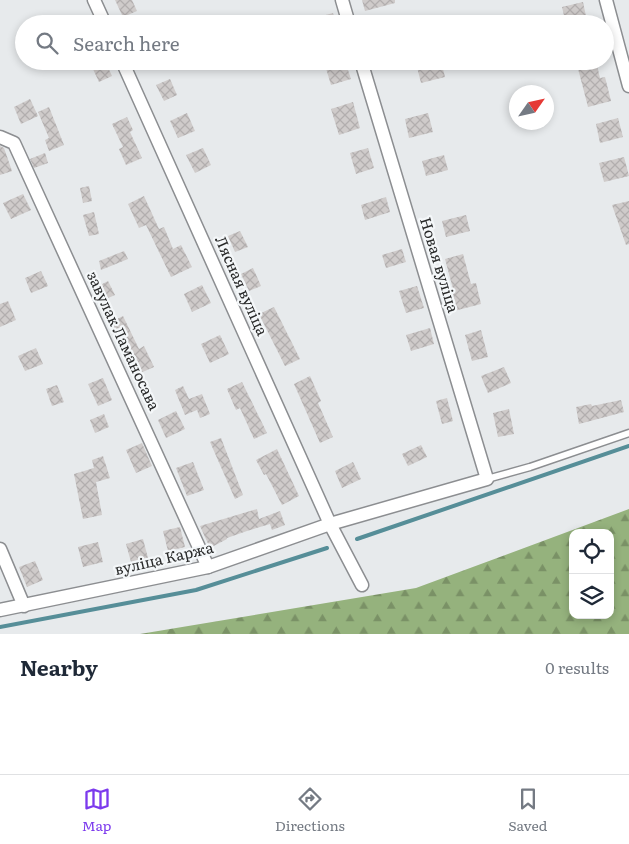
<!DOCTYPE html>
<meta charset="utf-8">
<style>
:root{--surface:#fff;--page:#f6f6f7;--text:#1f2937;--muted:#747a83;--line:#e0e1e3;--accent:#7c3aed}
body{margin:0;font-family:Literata,serif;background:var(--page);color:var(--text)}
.controls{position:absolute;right:15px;bottom:15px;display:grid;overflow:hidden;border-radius:10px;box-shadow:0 2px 8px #0003}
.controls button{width:45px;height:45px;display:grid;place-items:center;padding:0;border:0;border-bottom:1px solid var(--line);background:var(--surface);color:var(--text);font:25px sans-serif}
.compass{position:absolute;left:509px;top:85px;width:45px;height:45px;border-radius:50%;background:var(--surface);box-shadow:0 2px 8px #0003;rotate:56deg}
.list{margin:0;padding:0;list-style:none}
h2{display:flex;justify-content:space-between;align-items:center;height:65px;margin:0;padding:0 20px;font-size:21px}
h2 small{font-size:16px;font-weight:400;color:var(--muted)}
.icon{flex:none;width:28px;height:28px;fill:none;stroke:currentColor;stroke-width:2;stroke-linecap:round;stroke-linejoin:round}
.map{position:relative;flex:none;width:629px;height:634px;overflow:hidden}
.search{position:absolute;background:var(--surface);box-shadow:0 2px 8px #0003;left:15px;right:15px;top:15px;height:55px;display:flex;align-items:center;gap:12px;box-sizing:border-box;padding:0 18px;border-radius:28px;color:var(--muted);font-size:19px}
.sheet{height:140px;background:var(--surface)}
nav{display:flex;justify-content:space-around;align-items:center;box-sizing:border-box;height:70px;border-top:1px solid var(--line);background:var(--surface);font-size:14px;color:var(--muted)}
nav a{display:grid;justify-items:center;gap:2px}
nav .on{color:var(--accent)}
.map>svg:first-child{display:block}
</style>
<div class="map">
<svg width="629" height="634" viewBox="0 0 629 634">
<defs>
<pattern id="forest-firs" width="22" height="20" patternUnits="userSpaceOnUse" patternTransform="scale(1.25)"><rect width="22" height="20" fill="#95b27d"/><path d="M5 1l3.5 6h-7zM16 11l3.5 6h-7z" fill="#7a9166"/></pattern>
<pattern id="building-cross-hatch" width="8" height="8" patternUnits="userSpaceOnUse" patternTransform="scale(1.25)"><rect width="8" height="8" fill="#cfcbca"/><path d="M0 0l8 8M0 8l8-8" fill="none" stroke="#b2aeae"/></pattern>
</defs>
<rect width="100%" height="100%" fill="#e7eaec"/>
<path fill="url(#forest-firs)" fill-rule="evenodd" d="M629,509v125h-489l276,-46zM573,533h37v82h-37z"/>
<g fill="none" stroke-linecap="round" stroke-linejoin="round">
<g stroke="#568e98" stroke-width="4">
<path d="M357,539l272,-93"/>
<path d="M0,627l196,-37 131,-42"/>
</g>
</g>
<g fill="url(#building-cross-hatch)">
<path d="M115,0h17l5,11 -14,6z"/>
<path d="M362,0h33v3l-30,8z"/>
<path d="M583,2l4,19 -21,3 -4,-17z"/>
<path d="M333,13l3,11h-31l-1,-3z"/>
<path d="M105,61l7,15 -13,6 -7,-15z"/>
<path d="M337,61h8l6,18 -20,6 -6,-20z"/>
<path d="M441,61l4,16 -24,6 -4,-16z"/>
<path d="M576,61h20l4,17 5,-1 6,24 -23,6z"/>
<path d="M170,79l7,16 -13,6 -8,-16z"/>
<path d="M30,99l8,17 -17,8 -7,-17z"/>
<path d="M353,102l7,26 -21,7 -8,-26z"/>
<path d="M49,107l15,38 -15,6 -4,-11 4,-2 -11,-26z"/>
<path d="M187,113l8,18 -17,7 -8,-17z"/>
<path d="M428,113l5,19 -24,6 -4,-19z"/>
<path d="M127,117l6,13 -3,2 12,26 -16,7 -7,-16 4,-2 -11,-23z"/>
<path d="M618,118l5,19 -23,6 -4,-19z"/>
<path d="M0,146l4,2 8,23 -12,4z"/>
<path d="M203,148l8,17 -16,8 -9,-18z"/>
<path d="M368,148l6,20 -18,6 -6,-21z"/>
<path d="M45,153l3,10 -14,5 -4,-9z"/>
<path d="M444,155l4,15 -22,6 -4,-15z"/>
<path d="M624,157l5,19 -25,6 -5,-19z"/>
<path d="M89,186l3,15 -9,2 -3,-15z"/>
<path d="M23,194l8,16 -20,9 -8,-16z"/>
<path d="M144,196l15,33 5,-2 9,22 8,-4 11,22 -21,10 -25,-52 -7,3 -11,-24z"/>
<path d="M386,197l4,15 -25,8 -4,-15z"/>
<path d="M629,201v43l-3,1 -14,-40z"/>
<path d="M94,212l5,22 -10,2 -6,-21z"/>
<path d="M466,215l4,16 -24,6 -4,-16z"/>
<path d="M240,231l8,16 -13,5 -7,-16z"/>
<path d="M402,249l4,13 -20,6 -4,-13z"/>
<path d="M124,251l4,8 -27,11 -2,-9z"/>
<path d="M463,254l8,30 5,-1 5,21 -27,7 -6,-21 5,-1 -8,-30z"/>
<path d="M253,268l8,18 -12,5 -8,-17z"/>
<path d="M41,271l7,15 -17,7 -6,-15z"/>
<path d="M108,281l7,14 -16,7 -6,-13z"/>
<path d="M202,285l9,18 -19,9 -8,-18z"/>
<path d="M417,286l7,22 -18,5 -7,-22z"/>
<path d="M8,301l8,19 -16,7v-23z"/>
<path d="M274,307l26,52 -15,7 -26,-52z"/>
<path d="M123,316l16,33 5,-3 10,21 -18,8 -25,-53z"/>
<path d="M430,328l4,16 -23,7 -5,-16z"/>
<path d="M481,330l7,27 -16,4 -7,-26z"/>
<path d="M220,335l9,19 -19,9 -9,-19z"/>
<path d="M36,348l7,16 -18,7 -7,-15z"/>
<path d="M504,367l7,16 -23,10 -7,-17z"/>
<path d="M310,376l11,25 -3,2 15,34 -13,6 -26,-59z"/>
<path d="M103,378l9,22 -14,6 -10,-22z"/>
<path d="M242,382l25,51 -13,6 -14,-31 -4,2 -9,-21z"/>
<path d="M57,385l7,17 -12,4 -6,-17z"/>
<path d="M183,386l6,13 13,-5 8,20 -10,4 -3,-8 -12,5 -10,-25z"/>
<path d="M447,398l6,23 -11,3 -6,-23z"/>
<path d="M621,400l3,12 -45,12 -3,-17 15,-3 1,2z"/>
<path d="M509,409l5,25 -16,3 -5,-24z"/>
<path d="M176,411l9,18 -19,9 -8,-18z"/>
<path d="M104,414l5,13 -14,6 -5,-13z"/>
<path d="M221,438l22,57 -8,4 -25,-57z"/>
<path d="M142,443l10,23 -16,7 -10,-23z"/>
<path d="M421,445l6,12 -19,9 -6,-12z"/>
<path d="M277,449l22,47 -17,9 -16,-31 -2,1 -8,-15z"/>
<path d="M103,456l7,22 -14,4 6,33 -19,4 -9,-45 20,-6 -2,-8z"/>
<path d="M193,462l11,28 -17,6 -11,-28z"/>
<path d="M353,462l8,17 -19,9 -7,-17z"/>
<path d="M257,509l2,10 21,-8 5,14 -13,5 -2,-6 -23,7 -20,7v1l-17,9 -10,-22z"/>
<path d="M180,527l5,20 -17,4 -5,-20z"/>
<path d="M143,539l5,19 -17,4 -5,-18z"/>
<path d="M98,542l5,20 -20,5 -5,-20z"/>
<path d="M35,561l8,19 -16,7 -8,-20z"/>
</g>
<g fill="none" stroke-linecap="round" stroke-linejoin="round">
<defs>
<path id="lane" d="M487,479l43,-12 99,-34"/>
<g id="street">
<path d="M94,0l11,24"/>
<path d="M342,0l7,24"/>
<path d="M606,0l23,86"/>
<path d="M122,61l208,463 32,61"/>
<path d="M0,137l14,6 194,424"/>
<path d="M0,549l24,57"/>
<path d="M0,610l208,-43 122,-43 157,-45 -126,-418"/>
</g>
</defs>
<use href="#lane" stroke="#8c8e91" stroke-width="9"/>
<use href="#street" stroke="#8c8e91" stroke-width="15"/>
<use href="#lane" stroke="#fff" stroke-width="6"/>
<use href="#street" stroke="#fff" stroke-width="12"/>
</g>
<g text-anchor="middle" stroke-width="4.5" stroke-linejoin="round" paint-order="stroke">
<g font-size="15" fill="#282929" stroke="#f4f7f9">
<text transform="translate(439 265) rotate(73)" y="5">Новая вуліца</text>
<text transform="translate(241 286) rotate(66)" y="5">Лясная вуліца</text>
<text transform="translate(123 341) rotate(65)" y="5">завулак Ламаносава</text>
<text transform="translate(164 559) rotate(-13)" y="5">вуліца Каржа</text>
</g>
</g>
</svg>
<div class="controls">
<button><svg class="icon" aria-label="locate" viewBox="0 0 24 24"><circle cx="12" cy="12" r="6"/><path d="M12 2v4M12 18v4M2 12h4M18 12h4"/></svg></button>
<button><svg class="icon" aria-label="layers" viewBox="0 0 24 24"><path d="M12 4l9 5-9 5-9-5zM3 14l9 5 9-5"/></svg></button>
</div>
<svg class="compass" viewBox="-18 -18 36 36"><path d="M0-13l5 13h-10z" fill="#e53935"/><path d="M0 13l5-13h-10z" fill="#747a83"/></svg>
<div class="search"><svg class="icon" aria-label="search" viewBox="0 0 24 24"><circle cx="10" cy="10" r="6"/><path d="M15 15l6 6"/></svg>Search here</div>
</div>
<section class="sheet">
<h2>Nearby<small>0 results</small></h2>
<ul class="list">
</ul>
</section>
<nav>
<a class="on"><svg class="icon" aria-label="map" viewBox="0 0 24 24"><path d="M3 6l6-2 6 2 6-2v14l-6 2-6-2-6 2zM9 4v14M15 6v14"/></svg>Map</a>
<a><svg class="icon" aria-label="directions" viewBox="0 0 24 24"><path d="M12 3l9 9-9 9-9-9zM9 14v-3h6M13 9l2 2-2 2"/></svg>Directions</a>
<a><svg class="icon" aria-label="saved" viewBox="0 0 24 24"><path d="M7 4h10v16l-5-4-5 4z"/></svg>Saved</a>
</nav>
